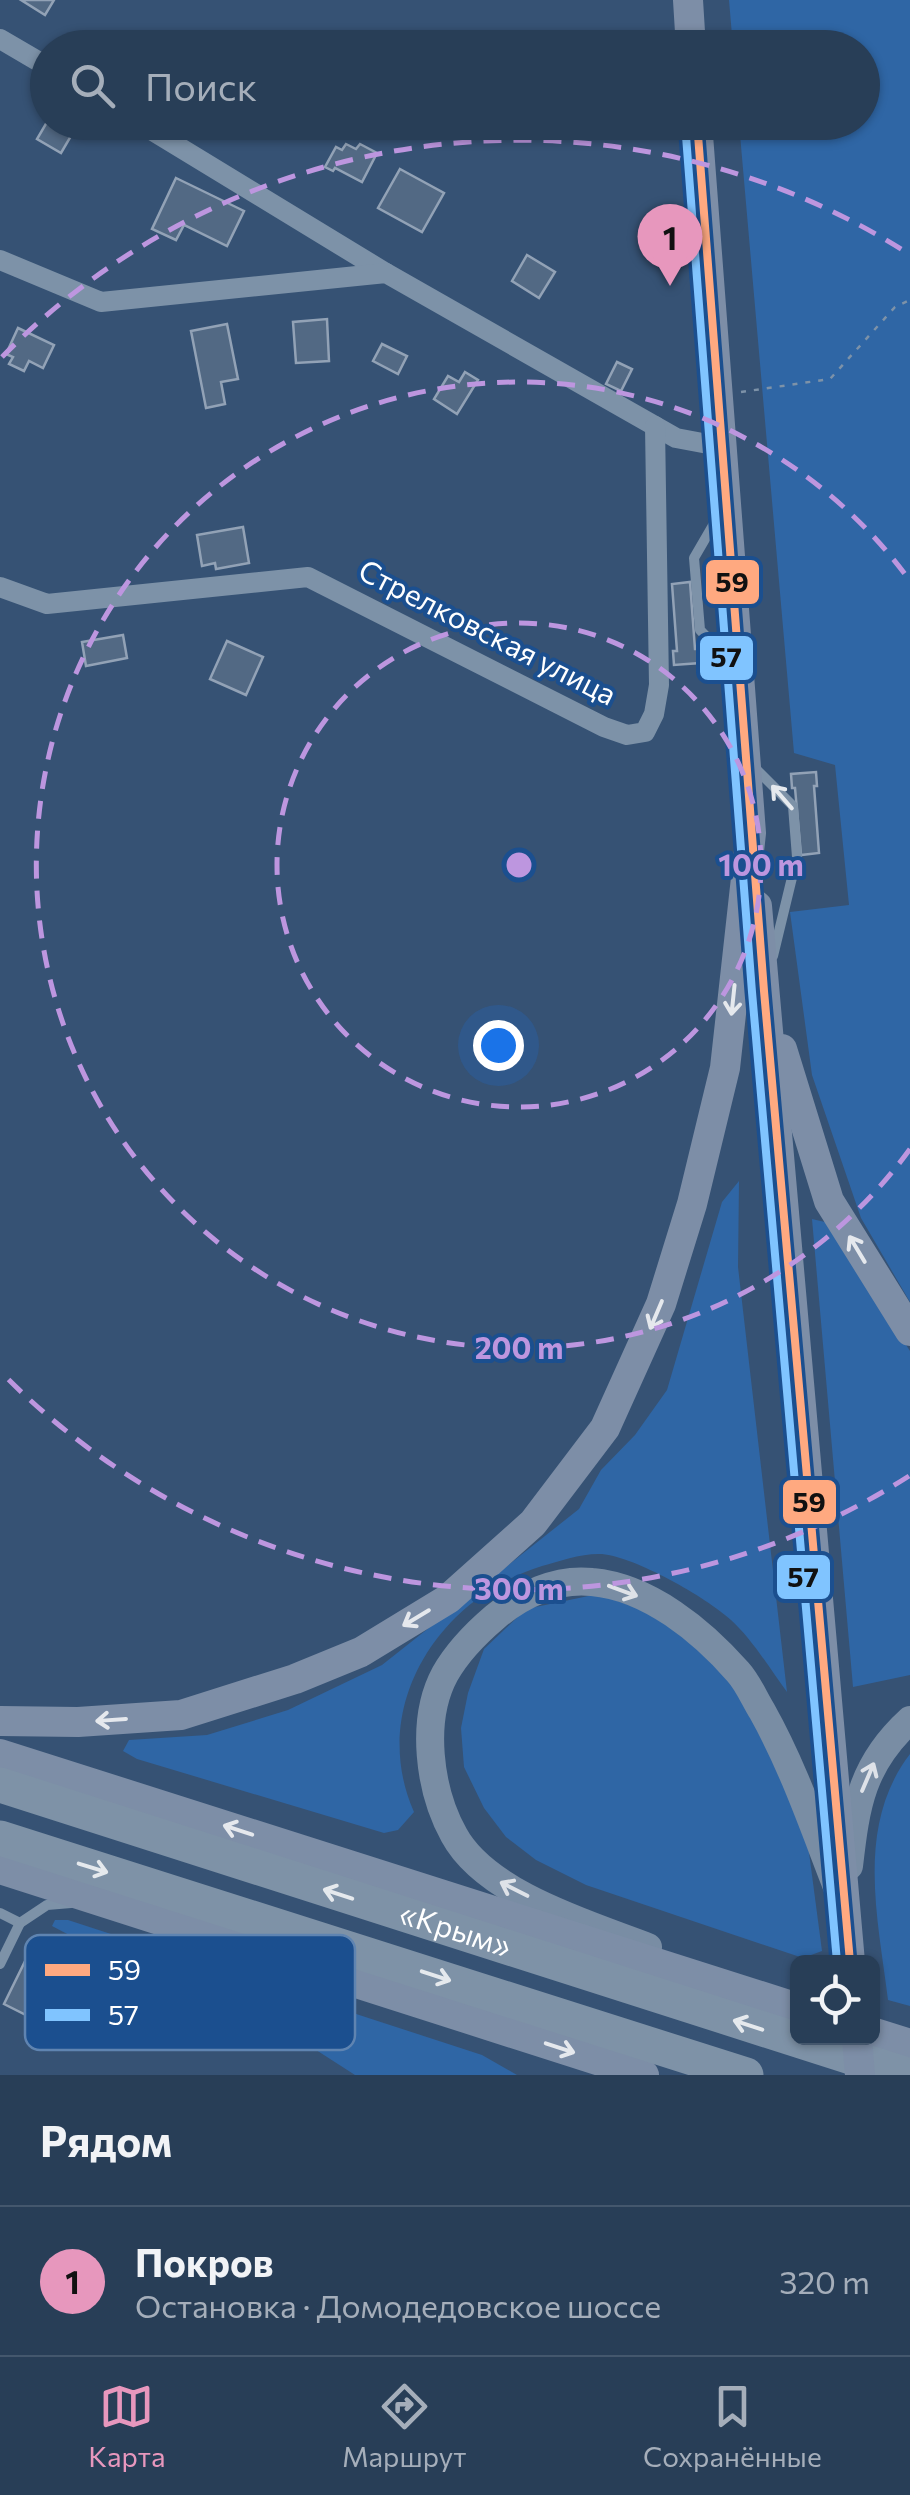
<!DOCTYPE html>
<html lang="ru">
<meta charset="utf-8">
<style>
:root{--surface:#283e57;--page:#344961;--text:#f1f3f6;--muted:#a5aeba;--line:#44576d;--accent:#e797bd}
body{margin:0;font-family:Commissioner,sans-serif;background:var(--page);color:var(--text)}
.controls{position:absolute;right:30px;bottom:30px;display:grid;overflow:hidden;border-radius:15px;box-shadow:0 2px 8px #0004}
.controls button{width:90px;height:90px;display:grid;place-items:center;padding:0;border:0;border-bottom:2px solid var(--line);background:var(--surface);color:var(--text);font:50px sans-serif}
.you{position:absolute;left:498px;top:1045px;width:35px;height:35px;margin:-25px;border:8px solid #fff;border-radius:50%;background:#1a73e8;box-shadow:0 0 0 15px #1a73e833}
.badge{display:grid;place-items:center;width:65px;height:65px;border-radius:50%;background:var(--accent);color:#111;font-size:32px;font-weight:700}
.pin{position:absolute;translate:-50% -82px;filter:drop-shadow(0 2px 5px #0008)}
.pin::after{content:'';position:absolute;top:52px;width:35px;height:30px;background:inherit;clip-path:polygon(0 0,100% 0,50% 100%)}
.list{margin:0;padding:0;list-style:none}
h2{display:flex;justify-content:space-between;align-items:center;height:130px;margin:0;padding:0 40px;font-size:42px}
h2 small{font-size:32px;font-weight:400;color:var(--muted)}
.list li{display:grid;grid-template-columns:65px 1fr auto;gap:30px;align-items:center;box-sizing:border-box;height:150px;padding:0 40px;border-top:2px solid var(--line)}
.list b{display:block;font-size:38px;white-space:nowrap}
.list p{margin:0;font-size:32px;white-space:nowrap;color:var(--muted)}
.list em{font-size:32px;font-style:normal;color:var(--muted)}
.icon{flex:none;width:55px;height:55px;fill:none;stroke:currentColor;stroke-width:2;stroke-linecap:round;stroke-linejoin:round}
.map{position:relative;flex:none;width:910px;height:2075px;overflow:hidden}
.search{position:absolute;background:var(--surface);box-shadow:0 2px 8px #0004;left:30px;right:30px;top:30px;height:110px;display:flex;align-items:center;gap:25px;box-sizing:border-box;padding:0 35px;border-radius:55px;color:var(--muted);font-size:38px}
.sheet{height:280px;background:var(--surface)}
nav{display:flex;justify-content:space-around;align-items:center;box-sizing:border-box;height:140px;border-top:2px solid var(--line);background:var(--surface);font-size:28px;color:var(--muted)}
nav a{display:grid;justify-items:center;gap:5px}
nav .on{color:var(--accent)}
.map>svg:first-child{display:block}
</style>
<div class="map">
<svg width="910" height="2075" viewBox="0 0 910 2075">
<rect width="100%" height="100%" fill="#365274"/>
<g fill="#2f66a5">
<path d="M729,0h181v1302l-49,-84 -49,-143 -22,-163 59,-7 -14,-140 -41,-12 -55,-630 123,-1v-74l-129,-1z"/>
<path d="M739,1181l-1,86 49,425c-17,-23 -35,-53 -56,-72 -25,-23 -96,-63 -129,-66 -20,-1 -42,7 -60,12 -104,32 -174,142 -128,246l-16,18 -14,3 -247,-74 -14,-8 6,-11 78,-5 81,-25 94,-45 197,-156 22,-39 34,-35 32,-45 55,-188z"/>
<path d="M812,1219l13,3 85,129v324l-57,12z"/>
<path d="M598,1594l53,19 67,46 42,65 48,121 14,106 -19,7 -217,-73 -50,-25 -30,-23 -22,-29 -20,-41 -3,-39 7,-35 16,-44 42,-40z"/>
<path d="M910,1754v252l-22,-6c-10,-82 -33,-174 22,-246z"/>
<path d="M55,1920h13l414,135 35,20h-162l-73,-47 -210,-77 1,-14 -21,-11z"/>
</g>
<g fill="#526984" stroke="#92a2b6" stroke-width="2.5">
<path d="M21,0h33l-9,15z"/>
<path d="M152,35l20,13h-27z"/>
<path d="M47,122l24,14 -10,17 -24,-14z"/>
<path d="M346,144l10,5 4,-5 17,9 -15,29 -27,-14 -2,3 -8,-4 11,-20 6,3z"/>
<path d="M400,169l44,24 -22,39 -44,-24z"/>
<path d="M176,178l68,33 -17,35 -43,-21 -8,15 -24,-11z"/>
<path d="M527,255l28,17 -16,26 -27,-17z"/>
<path d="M327,319l2,42 -33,2 -3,-41z"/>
<path d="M227,324l11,55 -17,3 4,22 -19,4 -15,-77z"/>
<path d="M18,328l36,17 -11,23 -14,-7 -5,10 -15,-7 4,-7 -7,-3z"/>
<path d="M382,344l25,12 -9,18 -25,-13z"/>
<path d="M617,362l15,7 -11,22 -15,-7z"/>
<path d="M465,372l13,8 -21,34 -23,-15 14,-23 11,6z"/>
<path d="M243,527l6,36 -33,6 -1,-6 -13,3 -5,-31z"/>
<path d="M690,582l5,67h3l2,14 -26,2 -1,-14h4l-5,-67z"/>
<path d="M123,635l4,23 -41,8 -4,-24z"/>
<path d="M227,641l36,16 -17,38 -36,-16z"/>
<path d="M816,772l1,14h-3l5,67 -18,2 -6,-67h-3l-1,-14z"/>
<path d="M34,1943l26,13 -30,61 -26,-13z"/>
</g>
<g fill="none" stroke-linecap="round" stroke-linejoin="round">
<path stroke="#7d92a8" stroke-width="2.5" stroke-dasharray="5 8" stroke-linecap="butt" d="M741,392l89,-13 65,-72 15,-7"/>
<g stroke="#7d92a8" stroke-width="10">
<path d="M719,515l-25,43 6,72 32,33"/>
<path d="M754,767l39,39 4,51 -24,99"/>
<path d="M0,1913l20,10 27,-18 24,-2"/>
<path d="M0,1964l20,-41"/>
</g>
<g stroke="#7d92a8" stroke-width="20">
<path d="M0,39l48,28"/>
<path d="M138,122l248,151"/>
<path d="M0,260l101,42 285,-29 290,165 48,9"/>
<path d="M0,587l47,17 261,-27 296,150 23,8 18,-3 9,-18 5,-29 -4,-259"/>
</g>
<g stroke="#798da4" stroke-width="28">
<path d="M849,1866c7,-62 13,-102 61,-146"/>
<path d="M648,1947c-60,-23 -162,-53 -194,-112 -25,-45 -34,-115 -9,-161 13,-23 30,-40 50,-57 26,-22 61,-39 97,-35 57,5 110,49 146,90 10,11 16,26 24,39 32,57 53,120 77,181"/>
</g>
<g stroke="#7d8ea7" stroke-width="30">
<path d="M688,0l3,48"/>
<path d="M757,906l93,1056"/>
<path d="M782,1049l47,152 81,130"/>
<path d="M0,1721l78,1 103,-7 114,-36 66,-27 87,-53 85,-76 72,-95 56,-124 31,-100 33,-136 26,-235 -54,-711"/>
<path d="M0,1754l798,254"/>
<path d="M0,1869l644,206"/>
<path d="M872,2032l38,12"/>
</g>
<g stroke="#7e92a7" stroke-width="35">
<path id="s1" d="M0,1785l907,290"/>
<path d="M0,1838l746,237"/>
</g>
<path stroke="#7d8ea7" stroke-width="30" d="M857,2038l3,37"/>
<defs>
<path id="bus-1" d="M697,122l67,869 86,971"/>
<path id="bus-2" d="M685,123l67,869 85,970"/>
</defs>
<use href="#bus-1" stroke="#1b4f8f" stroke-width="15"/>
<use href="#bus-2" stroke="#1b4f8f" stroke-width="15"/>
<use href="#bus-1" stroke="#ffa980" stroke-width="8"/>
<use href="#bus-2" stroke="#80c4ff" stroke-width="8"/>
</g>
<defs><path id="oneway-shaft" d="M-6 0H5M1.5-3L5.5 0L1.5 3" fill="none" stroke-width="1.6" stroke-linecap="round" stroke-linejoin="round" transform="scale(2.5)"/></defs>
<use stroke="#e5e9ee" href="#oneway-shaft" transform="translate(782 797) rotate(-131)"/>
<g stroke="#e5e8ed">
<use href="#oneway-shaft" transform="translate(733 1000) rotate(96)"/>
<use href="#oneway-shaft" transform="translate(857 1249) rotate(-121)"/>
<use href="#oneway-shaft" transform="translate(656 1315) rotate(113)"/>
<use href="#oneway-shaft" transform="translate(416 1618) rotate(149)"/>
<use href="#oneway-shaft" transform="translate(111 1720) rotate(176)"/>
<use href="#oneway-shaft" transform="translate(238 1830) rotate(-162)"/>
<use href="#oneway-shaft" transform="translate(560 2048) rotate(18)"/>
</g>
<g stroke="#dee2e8">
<use href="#oneway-shaft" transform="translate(623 1591) rotate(20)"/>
<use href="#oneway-shaft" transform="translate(868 1777) rotate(-67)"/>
<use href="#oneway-shaft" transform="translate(514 1889) rotate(-153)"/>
</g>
<g stroke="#e5e9ed">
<use href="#oneway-shaft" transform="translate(93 1868) rotate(17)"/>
<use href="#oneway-shaft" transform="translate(338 1894) rotate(-162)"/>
<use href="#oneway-shaft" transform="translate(436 1976) rotate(18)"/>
<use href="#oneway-shaft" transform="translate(748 2025) rotate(-162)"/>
</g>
<g fill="none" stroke="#bd96df" stroke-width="5" stroke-dasharray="18 12">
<circle cx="519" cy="865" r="242"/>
<path d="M910 1149A483 483 0 1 1 910 581"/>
<path d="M909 1476A725 725 0 0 1 2 1373M2 357A725 725 0 0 1 909 254"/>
</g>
<g text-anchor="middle" stroke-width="8" stroke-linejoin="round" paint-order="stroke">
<g font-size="30" fill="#fff" stroke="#1b4f8f">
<text transform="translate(487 633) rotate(27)" y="10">Стрелковская улица</text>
<text dy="10" stroke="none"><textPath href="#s1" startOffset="478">«Крым»</textPath></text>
</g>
</g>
<rect x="25" y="1935" width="330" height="115" rx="15" fill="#1b4f8f" stroke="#5f84b1" stroke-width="2.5"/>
<rect x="45" y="1964" width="45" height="12" fill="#ffa980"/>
<rect x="45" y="2009" width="45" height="12" fill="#80c4ff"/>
<g font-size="28" fill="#fff">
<text x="108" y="1980">59</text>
<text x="108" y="2025">57</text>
</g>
<circle cx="519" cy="865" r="15" fill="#bd96df" stroke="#1b4f8f" stroke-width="5"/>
<g font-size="30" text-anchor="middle" font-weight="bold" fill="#bd96df" stroke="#1b4f8f" stroke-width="8" stroke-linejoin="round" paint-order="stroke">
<text x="761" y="876">100 m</text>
<text x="519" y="1359">200 m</text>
<text x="519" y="1600">300 m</text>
</g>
<g stroke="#1b4f8f" stroke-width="4">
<rect x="704" y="558" width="57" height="48" rx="10" fill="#ffa980"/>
<rect x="698" y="634" width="57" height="48" rx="10" fill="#80c4ff"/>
<rect x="781" y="1478" width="57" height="48" rx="10" fill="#ffa980"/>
<rect x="775" y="1553" width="57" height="48" rx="10" fill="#80c4ff"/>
</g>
<g font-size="28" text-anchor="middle" font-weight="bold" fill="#111">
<text x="732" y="592">59</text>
<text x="726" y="667">57</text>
<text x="809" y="1512">59</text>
<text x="803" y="1587">57</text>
</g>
</svg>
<div class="controls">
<button><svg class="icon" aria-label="locate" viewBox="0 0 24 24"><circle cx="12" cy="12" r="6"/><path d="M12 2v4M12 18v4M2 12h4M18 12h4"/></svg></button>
</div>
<div class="you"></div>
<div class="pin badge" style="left:670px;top:286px">1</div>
<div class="search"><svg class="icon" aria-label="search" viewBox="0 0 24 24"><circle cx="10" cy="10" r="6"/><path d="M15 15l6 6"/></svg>Поиск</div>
</div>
<section class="sheet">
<h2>Рядом<small></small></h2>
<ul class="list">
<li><span class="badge">1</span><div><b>Покров</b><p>Остановка · Домодедовское шоссе</p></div><em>320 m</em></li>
</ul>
</section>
<nav>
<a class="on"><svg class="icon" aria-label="map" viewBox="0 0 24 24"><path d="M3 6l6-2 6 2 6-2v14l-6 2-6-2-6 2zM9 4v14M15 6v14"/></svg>Карта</a>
<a><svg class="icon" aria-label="directions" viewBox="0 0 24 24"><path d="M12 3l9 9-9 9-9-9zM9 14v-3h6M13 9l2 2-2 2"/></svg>Маршрут</a>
<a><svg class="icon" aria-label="saved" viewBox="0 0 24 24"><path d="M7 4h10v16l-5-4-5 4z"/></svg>Сохранённые</a>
</nav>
